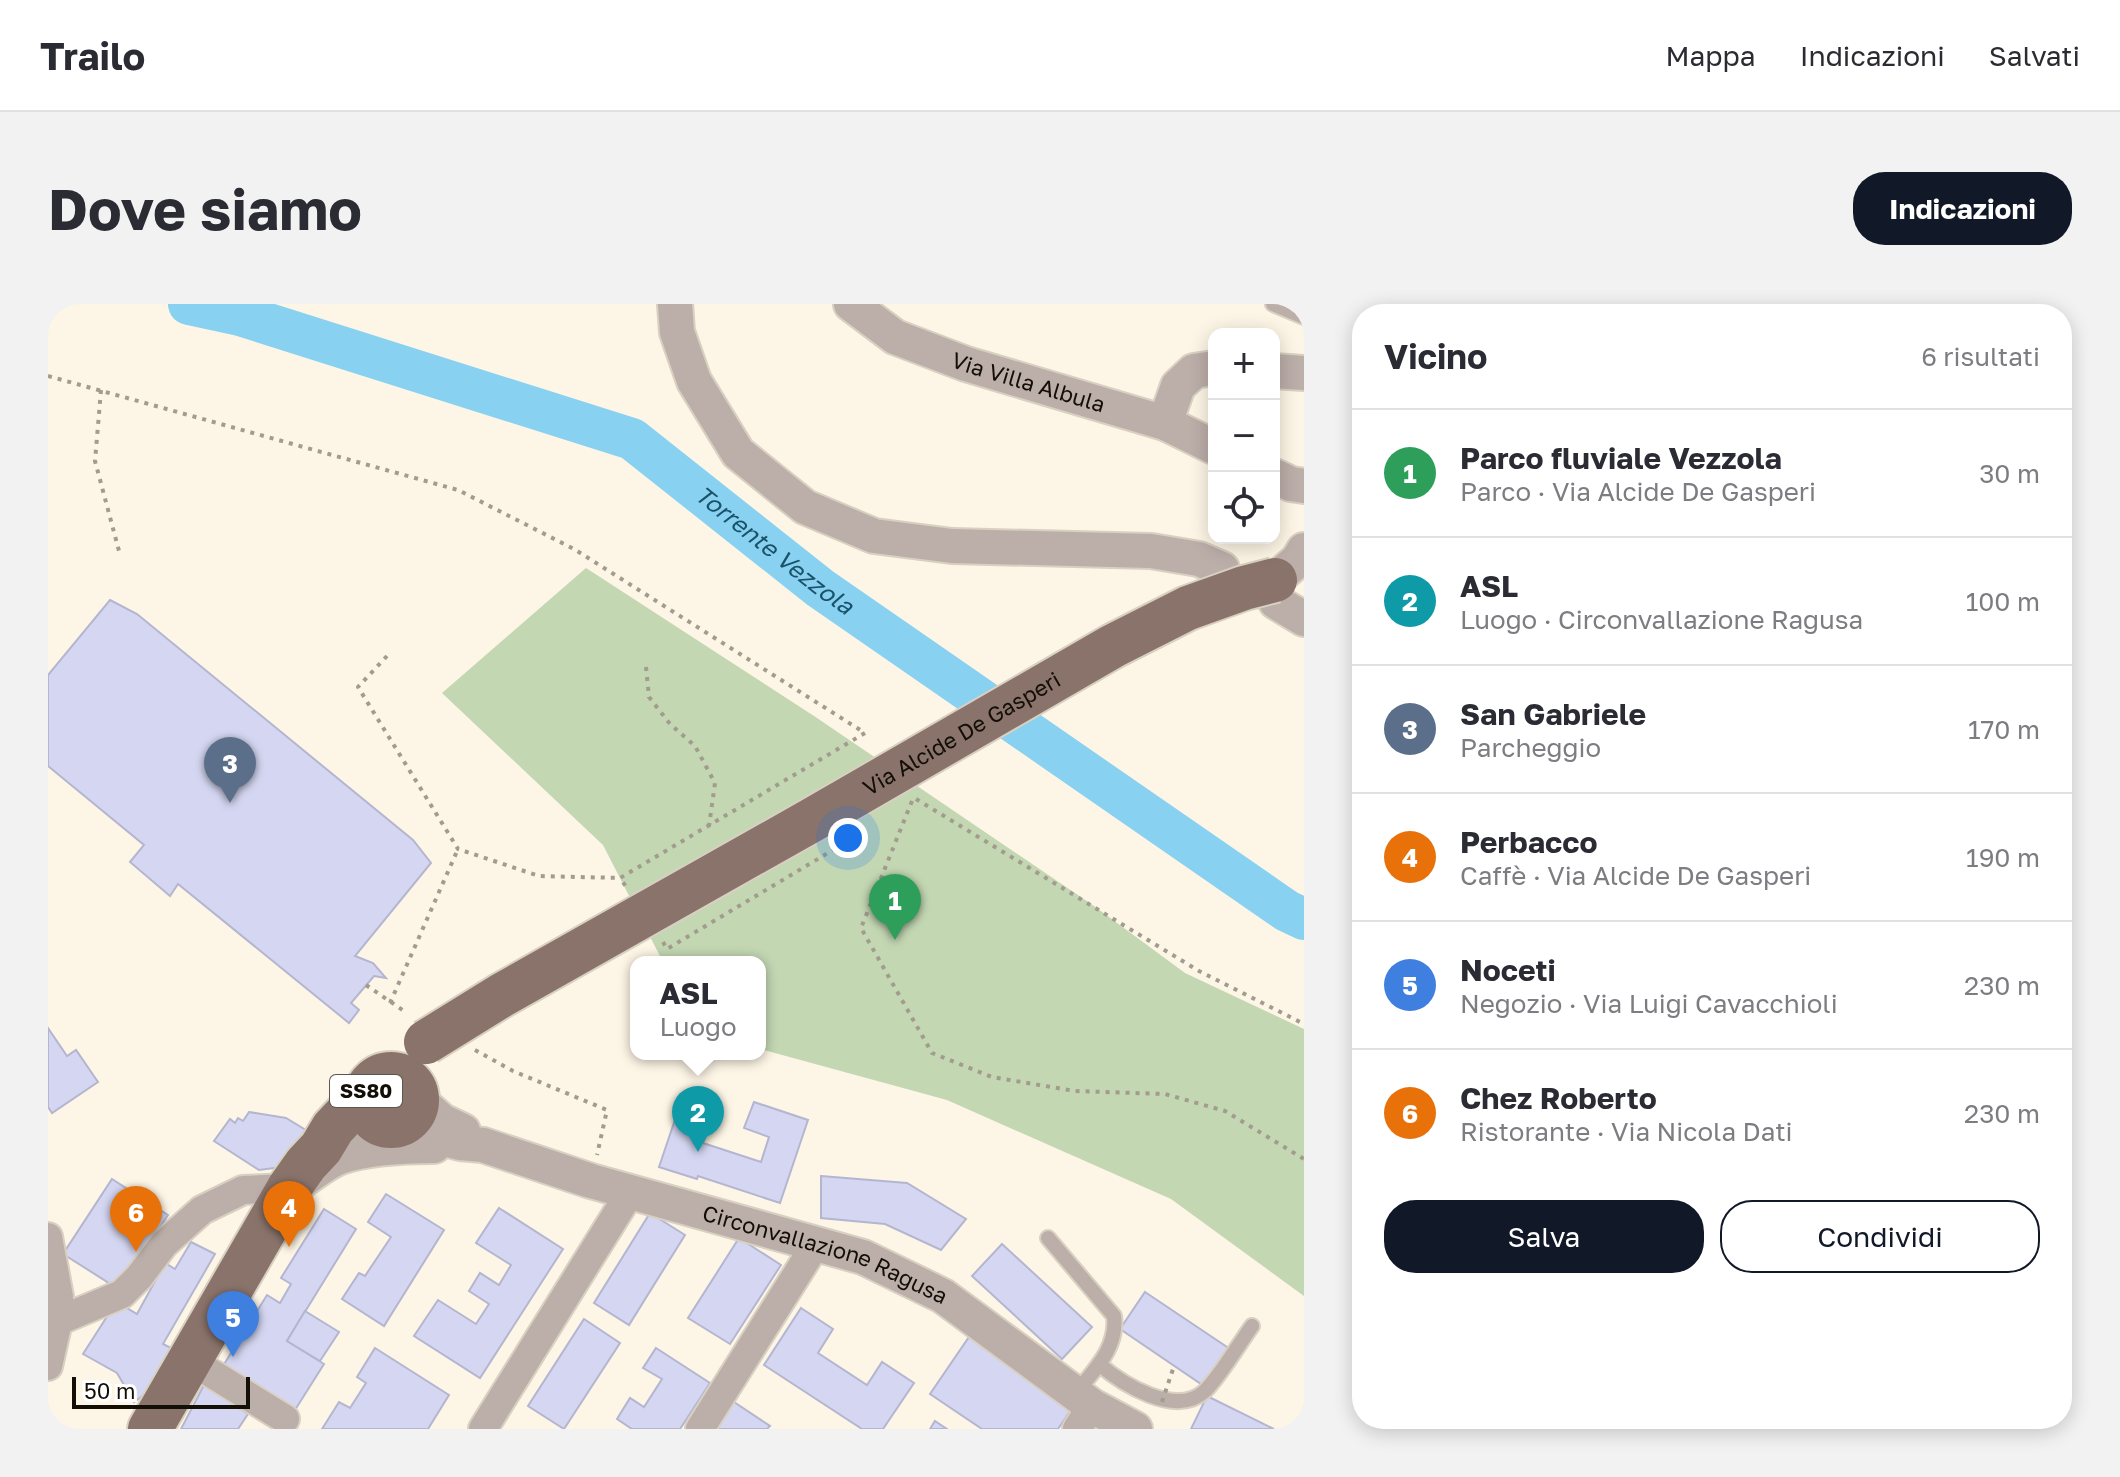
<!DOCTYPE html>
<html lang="it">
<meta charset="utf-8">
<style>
:root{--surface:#fff;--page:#f2f2f3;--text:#2b2b33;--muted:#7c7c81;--line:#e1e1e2;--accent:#111827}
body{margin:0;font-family:"Golos Text",sans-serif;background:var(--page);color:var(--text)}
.controls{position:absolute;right:24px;top:24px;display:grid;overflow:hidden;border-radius:16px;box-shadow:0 4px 20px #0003}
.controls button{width:72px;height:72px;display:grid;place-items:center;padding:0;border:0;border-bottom:2px solid var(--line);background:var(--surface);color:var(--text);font:40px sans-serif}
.scale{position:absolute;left:24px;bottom:20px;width:178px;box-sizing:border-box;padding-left:8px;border:4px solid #130f06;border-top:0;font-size:22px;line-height:28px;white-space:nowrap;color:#130f06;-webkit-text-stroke:6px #fff;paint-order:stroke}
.you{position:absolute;left:800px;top:534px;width:28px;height:28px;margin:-20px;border:6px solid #fff;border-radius:50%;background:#1a73e8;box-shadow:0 0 0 12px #1a73e833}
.badge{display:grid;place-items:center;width:52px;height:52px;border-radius:50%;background:var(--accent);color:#fff;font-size:26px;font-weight:700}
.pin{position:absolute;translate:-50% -66px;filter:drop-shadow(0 2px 4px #0008)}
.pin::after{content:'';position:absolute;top:42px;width:28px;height:24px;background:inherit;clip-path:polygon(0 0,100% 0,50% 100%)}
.popup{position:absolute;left:582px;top:652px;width:136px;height:104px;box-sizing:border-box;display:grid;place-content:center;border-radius:16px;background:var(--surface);filter:drop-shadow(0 2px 6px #0005);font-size:26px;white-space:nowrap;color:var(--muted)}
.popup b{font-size:30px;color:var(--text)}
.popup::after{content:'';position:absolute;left:50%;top:100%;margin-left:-16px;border:16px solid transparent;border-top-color:var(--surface)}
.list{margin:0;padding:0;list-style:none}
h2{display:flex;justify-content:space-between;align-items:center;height:104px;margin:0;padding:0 32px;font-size:34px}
h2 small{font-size:26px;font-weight:400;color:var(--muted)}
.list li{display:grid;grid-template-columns:52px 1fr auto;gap:24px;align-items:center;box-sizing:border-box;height:128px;padding:0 32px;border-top:2px solid var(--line)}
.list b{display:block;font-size:30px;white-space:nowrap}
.list p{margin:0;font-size:26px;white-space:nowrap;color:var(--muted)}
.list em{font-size:26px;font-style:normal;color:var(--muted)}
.actions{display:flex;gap:16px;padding:24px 32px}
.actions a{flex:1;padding:18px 0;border:2px solid var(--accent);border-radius:32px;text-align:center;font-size:28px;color:var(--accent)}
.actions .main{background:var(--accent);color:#fff}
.icon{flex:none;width:44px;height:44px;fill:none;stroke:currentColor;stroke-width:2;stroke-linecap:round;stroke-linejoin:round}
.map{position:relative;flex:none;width:1256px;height:1125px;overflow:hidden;border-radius:32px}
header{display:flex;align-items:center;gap:48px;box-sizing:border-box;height:112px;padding:0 40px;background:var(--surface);border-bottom:2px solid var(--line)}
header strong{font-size:38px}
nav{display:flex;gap:44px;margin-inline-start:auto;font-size:28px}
.intro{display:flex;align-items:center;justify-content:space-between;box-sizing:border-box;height:192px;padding:0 48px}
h1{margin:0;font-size:56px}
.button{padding:20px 36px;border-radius:32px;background:var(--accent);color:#fff;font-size:28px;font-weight:700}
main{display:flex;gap:48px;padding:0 48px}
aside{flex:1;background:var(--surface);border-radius:32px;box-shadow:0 4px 20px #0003}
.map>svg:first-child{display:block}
</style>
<header>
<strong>Trailo</strong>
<nav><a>Mappa</a><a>Indicazioni</a><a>Salvati</a></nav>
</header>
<div class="intro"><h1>Dove siamo</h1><a class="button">Indicazioni</a></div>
<main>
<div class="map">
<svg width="1256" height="1125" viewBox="0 0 1256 1125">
<rect width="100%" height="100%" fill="#fdf5e5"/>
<path fill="#c3d7b3" d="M538,264l228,148 280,190 91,67 119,56v267l-133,-97 -224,-99 -187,-51v-87h-97l-60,-117 -161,-152z"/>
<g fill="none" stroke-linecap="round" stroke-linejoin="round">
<path stroke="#89d1f1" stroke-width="42" id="s1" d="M141,0l51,11 392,124 188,149 467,323 17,8"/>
</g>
<g fill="#d5d7f2" stroke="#b4b6d0" stroke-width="2">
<path d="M62,296l27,14 276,226 18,23 -76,93 18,7 13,15 -12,-2 -23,27 8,7 -10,13 -171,-139 -8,12 -40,-34 14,-17 -96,-79v-91z"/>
<path d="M0,724l19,28 9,-6 22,32 -46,31 -4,-6z"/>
<path d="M636,789l32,11 -13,39 58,19 8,-25 -25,-9 10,-26 54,18 -28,83 -82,-27 -1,3 -38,-12z"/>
<path d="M201,808l37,6 23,14 -27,35 -23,3 -45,-29 16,-22 5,4 3,-5 5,3z"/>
<path d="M773,872l86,7 59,36 -25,31 -56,-26 -64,-6z"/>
<path d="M64,875l56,36 -48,75 -57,-36z"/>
<path d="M338,890l58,36 -60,96 -42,-27 17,-26 6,3 26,-39 -23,-15z"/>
<path d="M451,904l64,41 -83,129 -66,-42 24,-36 38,24 13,-20 -20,-13 11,-18 19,12 12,-20 -35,-22z"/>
<path d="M276,905l32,20 -69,112 37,23 -29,46 -72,-44 44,-71 13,8 11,-19 -10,-6z"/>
<path d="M602,909l35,22 -56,90 -35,-22z"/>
<path d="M691,934l42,27 -51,79 -42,-26z"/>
<path d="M143,938l24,12 -52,90 12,6 -24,40 -17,12 -17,-29 -34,-19 25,-39 17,-8 12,7 28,-51 10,6z"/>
<path d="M954,940l90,83 -30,32 -90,-83z"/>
<path d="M1097,988l85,57 -26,37 -84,-57z"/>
<path d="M753,1004l32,21 -15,24 49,32 15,-23 32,21 -31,46h-21l-98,-64z"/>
<path d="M257,1007l34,21 -19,29 -33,-20z"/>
<path d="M536,1015l36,24 -56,86 -36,-23z"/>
<path d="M921,1033l104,70 -15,22h-76l-52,-35z"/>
<path d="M327,1044l74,47 -21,34h-106l17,-27 11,6 16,-25 -9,-6z"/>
<path d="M608,1044l54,35 -30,46h-48l-15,-10 13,-21 14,9 18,-28 -19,-11z"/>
<path d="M156,1081l44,29 -10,15h-57z"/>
<path d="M1159,1092l67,33h-83z"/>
<path d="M683,1096l39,26 -3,3h-54z"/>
<path d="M887,1117l12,8h-17z"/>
</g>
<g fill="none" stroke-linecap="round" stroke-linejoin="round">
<defs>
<g id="service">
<path d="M1225,0l31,13"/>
<path d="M1000,934l66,78c4,32 -20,54 -38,77"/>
<path d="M1051,1060c23,20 77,54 106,27 15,-15 34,-47 47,-65"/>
</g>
<g id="minor">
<path d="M0,933l11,60 -1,24 -10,45"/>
<path d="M10,1017l64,-27 17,-17 25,-33 38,-34 41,-20 46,-2"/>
<path d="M142,1056l95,59"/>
<path d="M435,1125l148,-238"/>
<path d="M652,1125l116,-185"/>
<path d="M1029,1125l15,-23"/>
</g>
<g id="tertiary">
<path d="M627,0l2,28 17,49 44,72 67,54 69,29 78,10 199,5 48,8 23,10"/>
<path id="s2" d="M803,0l44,33 71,27 199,59 49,24"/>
<path d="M1226,67l30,2"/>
<path d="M1117,119l13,-37 16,-15 20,-3"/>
<path d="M1226,172l17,8 13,2"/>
<path d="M1227,276l23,-20 6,-10"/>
<path d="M1228,298l28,17"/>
<path d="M369,795l25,22 21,10"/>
<path id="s3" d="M349,822l63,17 23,2 108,36 272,76 80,39 149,110 43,23"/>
<path d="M255,876c12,-8 24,-18 37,-23 29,-10 65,-11 94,-11"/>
</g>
<g id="primary">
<circle cx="343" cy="796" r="26"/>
<path d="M102,1125l139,-241 17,-24 15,-16 12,-20 31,-33"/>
</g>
</defs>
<use href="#service" stroke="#d8d0c1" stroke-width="18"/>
<use href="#minor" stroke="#d8d0c1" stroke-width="32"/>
<use href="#tertiary" stroke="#d8d0c1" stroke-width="38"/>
<use href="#primary" stroke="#d8d0c1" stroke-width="48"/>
<g stroke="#a29c8e" stroke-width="4" stroke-dasharray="4 6" stroke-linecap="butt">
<path d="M0,72l410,114 116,59 291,184 -245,145 7,10"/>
<path d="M53,86l-6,71 24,90"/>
<path d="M339,352l-29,31 100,162 81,27 81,2"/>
<path d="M598,363l3,30 21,27 25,22 20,37 -6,43"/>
<path d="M868,495l283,172 105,53"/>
<path d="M864,497l-51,127 71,125 60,24 83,14 90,3 60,17 79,48"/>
<path d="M615,638l4,7 181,-108"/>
<path d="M318,681l41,28"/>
<path d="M342,699l68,-154"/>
<path d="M427,746l38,21 94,39 -10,45"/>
</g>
<use href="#service" stroke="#bcaea9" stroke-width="14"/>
<use href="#minor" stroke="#bcaea9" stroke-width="28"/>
<use href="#tertiary" stroke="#bcaea9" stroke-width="34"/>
<use href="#primary" stroke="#8a736a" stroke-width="44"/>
<defs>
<g id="primary-bridge">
<path id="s4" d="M378,738l76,-47 310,-175 301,-174 75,-38 56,-20 31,-8"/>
</g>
</defs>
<use href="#primary-bridge" stroke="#d8d0c1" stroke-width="48" stroke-linecap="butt"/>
<path stroke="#a29c8e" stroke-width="4" stroke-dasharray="4 6" stroke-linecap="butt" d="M1114,1098l12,-36"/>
<use href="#primary-bridge" stroke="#8a736a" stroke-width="44"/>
</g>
<g text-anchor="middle" stroke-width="6" stroke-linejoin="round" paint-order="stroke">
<rect fill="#fff" stroke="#5a5751" stroke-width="2" x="282" y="771" width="72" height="32" rx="6"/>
<g font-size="20" font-weight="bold" fill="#130f06">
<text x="318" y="794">SS80</text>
</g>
<g font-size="22" fill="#130f06" stroke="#fff">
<text dy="8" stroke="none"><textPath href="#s2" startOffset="196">Via Villa Albula</textPath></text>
<text dy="8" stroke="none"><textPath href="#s4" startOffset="618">Via Alcide De Gasperi</textPath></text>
<text dy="8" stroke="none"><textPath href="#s3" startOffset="448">Circonvallazione Ragusa</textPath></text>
</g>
<g font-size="24" font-style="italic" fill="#195269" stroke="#fff">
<text dy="8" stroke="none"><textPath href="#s1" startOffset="644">Torrente Vezzola</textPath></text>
</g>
</g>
</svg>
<div class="controls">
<button>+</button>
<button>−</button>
<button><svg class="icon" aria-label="locate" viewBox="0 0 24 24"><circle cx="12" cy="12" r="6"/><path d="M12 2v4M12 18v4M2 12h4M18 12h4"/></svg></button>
</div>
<div class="scale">50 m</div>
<div class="you"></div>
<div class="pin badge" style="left:847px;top:636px;background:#2e9e5b">1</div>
<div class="pin badge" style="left:650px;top:848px;background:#0f9aa8">2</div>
<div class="popup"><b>ASL</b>Luogo</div>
<div class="pin badge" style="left:182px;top:499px;background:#5c6f8a">3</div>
<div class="pin badge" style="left:241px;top:943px;background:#e8710a">4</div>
<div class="pin badge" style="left:185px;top:1053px;background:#3f7fe0">5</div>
<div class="pin badge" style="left:88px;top:948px;background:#e8710a">6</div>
</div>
<aside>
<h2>Vicino<small>6 risultati</small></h2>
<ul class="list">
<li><span class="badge" style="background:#2e9e5b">1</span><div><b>Parco fluviale Vezzola</b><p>Parco · Via Alcide De Gasperi</p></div><em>30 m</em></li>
<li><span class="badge" style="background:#0f9aa8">2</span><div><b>ASL</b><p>Luogo · Circonvallazione Ragusa</p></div><em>100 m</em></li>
<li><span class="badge" style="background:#5c6f8a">3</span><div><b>San Gabriele</b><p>Parcheggio</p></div><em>170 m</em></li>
<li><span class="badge" style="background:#e8710a">4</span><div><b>Perbacco</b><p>Caffè · Via Alcide De Gasperi</p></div><em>190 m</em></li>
<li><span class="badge" style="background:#3f7fe0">5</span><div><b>Noceti</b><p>Negozio · Via Luigi Cavacchioli</p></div><em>230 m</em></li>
<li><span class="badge" style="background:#e8710a">6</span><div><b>Chez Roberto</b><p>Ristorante · Via Nicola Dati</p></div><em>230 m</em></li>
</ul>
<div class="actions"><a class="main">Salva</a><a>Condividi</a></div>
</aside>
</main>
